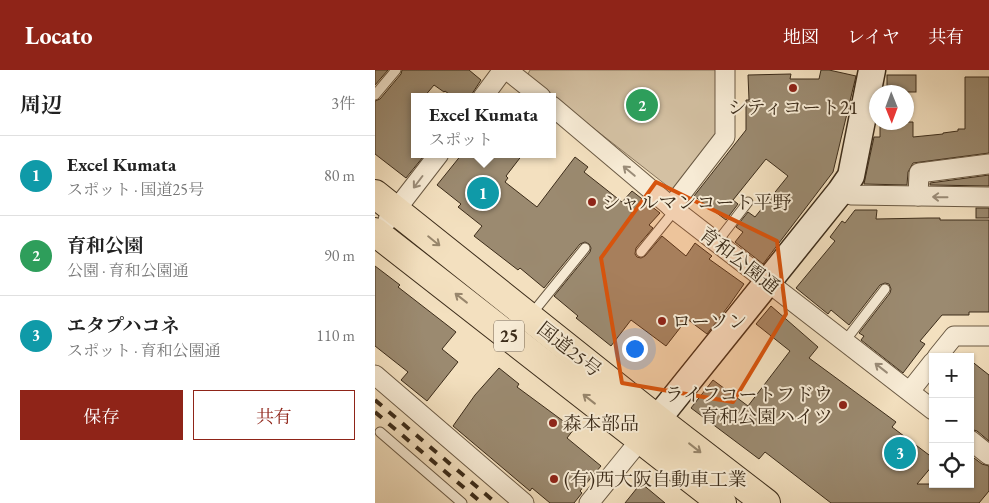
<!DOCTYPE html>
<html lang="ja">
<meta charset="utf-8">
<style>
:root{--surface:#fff;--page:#f6f6f6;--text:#222;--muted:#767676;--line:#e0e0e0;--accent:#8f2418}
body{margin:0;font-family:"EB Garamond","Noto Serif JP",serif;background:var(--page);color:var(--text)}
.controls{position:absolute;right:15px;bottom:15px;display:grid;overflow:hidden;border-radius:0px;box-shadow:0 1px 4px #0004}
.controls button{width:45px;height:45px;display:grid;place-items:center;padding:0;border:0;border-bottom:1px solid var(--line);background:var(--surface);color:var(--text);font:25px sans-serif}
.compass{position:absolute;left:494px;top:15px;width:45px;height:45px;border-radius:50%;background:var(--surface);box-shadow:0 1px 4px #0004;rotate:179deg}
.you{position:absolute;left:259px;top:278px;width:18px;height:18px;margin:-12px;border:4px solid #fff;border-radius:50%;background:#1a73e8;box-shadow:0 0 0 8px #1a73e833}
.badge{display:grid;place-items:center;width:32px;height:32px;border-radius:50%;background:var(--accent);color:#fff;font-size:16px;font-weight:700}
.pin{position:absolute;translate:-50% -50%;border:2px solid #fff;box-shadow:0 1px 5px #0006}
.popup{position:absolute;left:36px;top:23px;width:145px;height:65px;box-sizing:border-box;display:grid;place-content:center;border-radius:0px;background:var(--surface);filter:drop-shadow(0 1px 4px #0005);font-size:16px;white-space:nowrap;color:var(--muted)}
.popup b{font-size:19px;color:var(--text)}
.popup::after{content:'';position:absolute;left:50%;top:100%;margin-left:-10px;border:10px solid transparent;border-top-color:var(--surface)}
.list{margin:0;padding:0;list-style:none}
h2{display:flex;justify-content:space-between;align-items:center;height:65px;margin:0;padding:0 20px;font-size:21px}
h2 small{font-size:16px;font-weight:400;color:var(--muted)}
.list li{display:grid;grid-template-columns:32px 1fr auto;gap:15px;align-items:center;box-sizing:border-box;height:80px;padding:0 20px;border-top:1px solid var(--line)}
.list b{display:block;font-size:19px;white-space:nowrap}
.list p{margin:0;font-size:16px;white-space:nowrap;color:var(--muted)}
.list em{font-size:16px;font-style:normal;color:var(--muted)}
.actions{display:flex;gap:10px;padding:15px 20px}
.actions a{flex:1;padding:11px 0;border:1px solid var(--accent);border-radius:0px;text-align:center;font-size:18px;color:var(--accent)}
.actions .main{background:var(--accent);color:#fff}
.icon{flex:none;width:28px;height:28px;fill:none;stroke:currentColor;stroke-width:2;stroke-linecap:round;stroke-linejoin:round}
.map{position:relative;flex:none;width:614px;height:433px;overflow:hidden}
header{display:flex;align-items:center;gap:30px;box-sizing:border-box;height:70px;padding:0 25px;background:var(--accent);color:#fff}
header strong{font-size:24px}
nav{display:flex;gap:28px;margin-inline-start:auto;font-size:18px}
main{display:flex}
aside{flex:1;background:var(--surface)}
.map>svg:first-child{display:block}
</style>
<header>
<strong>Locato</strong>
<nav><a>地図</a><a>レイヤ</a><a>共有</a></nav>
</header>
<main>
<aside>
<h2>周辺<small>3件</small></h2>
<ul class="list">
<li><span class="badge" style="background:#0f9aa8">1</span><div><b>Excel Kumata</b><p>スポット · 国道25号</p></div><em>80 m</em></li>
<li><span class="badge" style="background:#2e9e5b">2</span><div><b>育和公園</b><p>公園 · 育和公園通</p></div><em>90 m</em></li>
<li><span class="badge" style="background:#0f9aa8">3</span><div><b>エタプハコネ</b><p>スポット · 育和公園通</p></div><em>110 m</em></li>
</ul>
<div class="actions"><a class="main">保存</a><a>共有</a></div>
</aside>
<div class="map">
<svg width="614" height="433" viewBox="0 0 614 433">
<rect width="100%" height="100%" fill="#f3e0bf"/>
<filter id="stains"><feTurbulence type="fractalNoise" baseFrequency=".004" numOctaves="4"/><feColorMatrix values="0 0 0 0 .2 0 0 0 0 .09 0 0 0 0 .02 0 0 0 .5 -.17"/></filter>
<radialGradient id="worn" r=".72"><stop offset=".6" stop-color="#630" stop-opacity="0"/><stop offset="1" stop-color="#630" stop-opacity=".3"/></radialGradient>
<path fill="#d4c1a3" stroke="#88765e" d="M155,0h191l-1,65 -45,57 -148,-116z"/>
<g fill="#9b8a70" stroke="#3c2c1a">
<path d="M0,0h13l-13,15z"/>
<path d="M27,0h67l12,10 -11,17h-17l-8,-6 -1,1 -10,-7 -10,12h-10v50l-1,2 1,5h5l4,3 -17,21 -31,-24v-53l5,-2 21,-25z"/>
<path d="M446,0h8l27,6 -23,96 -70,92 -28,-22 8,-10 -7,-5 12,-15 7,5 33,-41 -22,-17 -33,41 5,4 -12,16 -32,-24 52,-66v-30h3l-1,-25 43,-1 -1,5h29z"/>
<rect x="512" y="5" width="29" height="17"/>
<path d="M590,7h24v76l-76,10 -5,9 -1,13 -43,-1 10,-47h6v-15h33v15l30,-3v-1l15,-2v-2h7z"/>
<path d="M87,84h61l-17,22 2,2 -3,4 32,25 38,-50 13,10 -4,5 38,30 10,-11 28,22 -11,12 4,3 -17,20 -1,6 2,3 4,1 4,-2 17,-20 24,20 9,-13 17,13 -3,3 35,25 -14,20 -23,30 -20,-15 -21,27 -35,-26 -20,26 -35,-28 2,-2 -24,-20 36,-44 1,-4 -2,-4 -4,-2 -5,2 -36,44 -24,-20 -2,2 -44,-34 8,-10 -24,-19 3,-3 -24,-19z"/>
<path d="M614,105v11l-59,-1v-2z"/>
<rect x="601" y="138" width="13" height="10"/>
<path d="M480,140h22l-1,9 52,-1h12v2h49v92h-20v3h-27l-22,26 5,3 -22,29 -42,-33 3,-4 -5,-3 31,-40 1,-4 -2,-5 -4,-1 -5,2 -31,40 -18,-15 -3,4 -32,-26 39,-47 -5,-4 12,-16 3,2z"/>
<path d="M0,196l25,19 -2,2 58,45 -14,17 16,13 -31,39 -26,-21 7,-8 -33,-26z"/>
<path d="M396,236l47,41 -9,11 87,64 -4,5 41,31v7l-16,19h53v-29l12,9 7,2v25l-10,12h-148l-66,-51 -6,7 -68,-51 22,-28 35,26 42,-55 -34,-27z"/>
<path d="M595,290l19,15v66l-12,-10 -7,-2z"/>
<path d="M124,298l20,16 -2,3 57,42 -7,9 34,28 -21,25 2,2 -8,10h-24l-18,-15 -2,3 -77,-65 22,-31z"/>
<path d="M266,413l24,20h-40z"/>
</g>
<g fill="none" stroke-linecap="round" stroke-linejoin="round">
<defs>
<g id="lane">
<path d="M0,25l21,-25"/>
<path d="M342,172l31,-40"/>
<path d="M266,182l34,-42"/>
<path d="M155,246l55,-68"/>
<path d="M470,271l40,-52"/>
<path d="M5,362l82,71"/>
</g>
<g id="street">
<path d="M132,0l34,27"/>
<path d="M108,27l20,-27"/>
<path d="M177,36l123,104 258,200"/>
<path d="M465,122l12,3 137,2"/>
<path d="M543,126l1,-23 70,-9"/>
<path d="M296,137l54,-70v-67"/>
<path d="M13,150l51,-66"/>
<path d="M562,287l17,-21h35"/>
<path d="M0,305l149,128"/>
<path d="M535,321l23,-29"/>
<path d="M595,370l19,15"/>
<path d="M214,433l52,-64"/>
</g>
<path id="secondary" d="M268,367l197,-245 11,-16 21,-106"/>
<g id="highway">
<path d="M0,124l282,225 109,84"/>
<path d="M0,162l347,271"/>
</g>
</defs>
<use href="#lane" stroke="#6a5943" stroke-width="11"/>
<use href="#street" stroke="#6a5943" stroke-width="21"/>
<use href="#secondary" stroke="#3c2c1a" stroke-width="29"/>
<use href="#highway" stroke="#3c2c1a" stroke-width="30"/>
<use href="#lane" stroke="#f7ebd5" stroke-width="9"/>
<use href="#street" stroke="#f7ebd5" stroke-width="19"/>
<use href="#secondary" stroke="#f7ebd5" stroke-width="26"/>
<use href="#highway" stroke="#f3e0bf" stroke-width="28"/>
<g stroke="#3c2c1a" stroke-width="4" stroke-dasharray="9 9" stroke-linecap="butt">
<path d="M0,330l121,103"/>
<path d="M0,342l107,91"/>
</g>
</g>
<defs><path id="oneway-shaft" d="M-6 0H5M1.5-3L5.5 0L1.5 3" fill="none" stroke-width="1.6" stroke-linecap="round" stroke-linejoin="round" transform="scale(1.25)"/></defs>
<g stroke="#9a8c78">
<use href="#oneway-shaft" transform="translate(254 101) rotate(-140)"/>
<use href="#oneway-shaft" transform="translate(43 112) rotate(127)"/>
<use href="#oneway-shaft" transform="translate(565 127) rotate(-179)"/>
<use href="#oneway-shaft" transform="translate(506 298) rotate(-142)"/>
</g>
<g stroke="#98866c">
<use href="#oneway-shaft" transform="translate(59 171) rotate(39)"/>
<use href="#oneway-shaft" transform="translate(86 228) rotate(-142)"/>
<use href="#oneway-shaft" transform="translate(214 329) rotate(-142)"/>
<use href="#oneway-shaft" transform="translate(320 378) rotate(38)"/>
</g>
<path fill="#d7540d" fill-opacity="0.2" stroke="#d7540d" stroke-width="4" stroke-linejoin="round" d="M281,112l121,59 9,73 -53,88 -111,-19 -21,-125z"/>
<g fill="#8f2418" stroke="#f7ebd5" stroke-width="2">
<circle cx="418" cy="18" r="5"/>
<circle cx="217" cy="132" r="5"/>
<circle cx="287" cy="251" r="5"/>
<circle cx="468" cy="335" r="5"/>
<circle cx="178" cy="353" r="5"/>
<circle cx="179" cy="409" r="5"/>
</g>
<g text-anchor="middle" stroke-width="4" stroke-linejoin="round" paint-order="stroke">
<rect fill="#f7ebd5" stroke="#746552" stroke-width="1" x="119" y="250.5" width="30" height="31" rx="4"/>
<g font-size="18" font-weight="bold" fill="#3c2c1a">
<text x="134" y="272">25</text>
</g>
<g font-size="19" fill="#3c2c1a" stroke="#f7ebd5" text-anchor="start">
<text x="418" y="44" text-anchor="middle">シティコート21</text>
<text x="227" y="139">シャルマンコート平野</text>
<text x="297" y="258">ローソン</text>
<text x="458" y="331" text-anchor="end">ライフコートフドウ<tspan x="458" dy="22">育和公園ハイツ</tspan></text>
<text x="188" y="360">森本部品</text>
<text x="189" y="416">(有)西大阪自動車工業</text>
</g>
<g font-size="19" fill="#3c2c1a" stroke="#f7ebd5">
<text transform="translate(365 190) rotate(38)" y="7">育和公園通</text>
<text transform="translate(195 279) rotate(38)" y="7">国道25号</text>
</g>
</g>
<rect width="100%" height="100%" filter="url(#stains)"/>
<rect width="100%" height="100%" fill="url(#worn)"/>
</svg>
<div class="controls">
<button>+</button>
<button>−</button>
<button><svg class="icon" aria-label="locate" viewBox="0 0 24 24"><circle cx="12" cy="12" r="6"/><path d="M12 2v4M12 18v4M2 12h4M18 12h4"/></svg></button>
</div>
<svg class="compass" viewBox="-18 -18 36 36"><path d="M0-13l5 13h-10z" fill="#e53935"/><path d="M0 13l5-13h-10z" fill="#767676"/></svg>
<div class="you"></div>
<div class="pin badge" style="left:108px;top:123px;background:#0f9aa8">1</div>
<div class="popup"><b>Excel Kumata</b>スポット</div>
<div class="pin badge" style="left:267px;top:35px;background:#2e9e5b">2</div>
<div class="pin badge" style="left:525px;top:383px;background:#0f9aa8">3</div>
</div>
</main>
